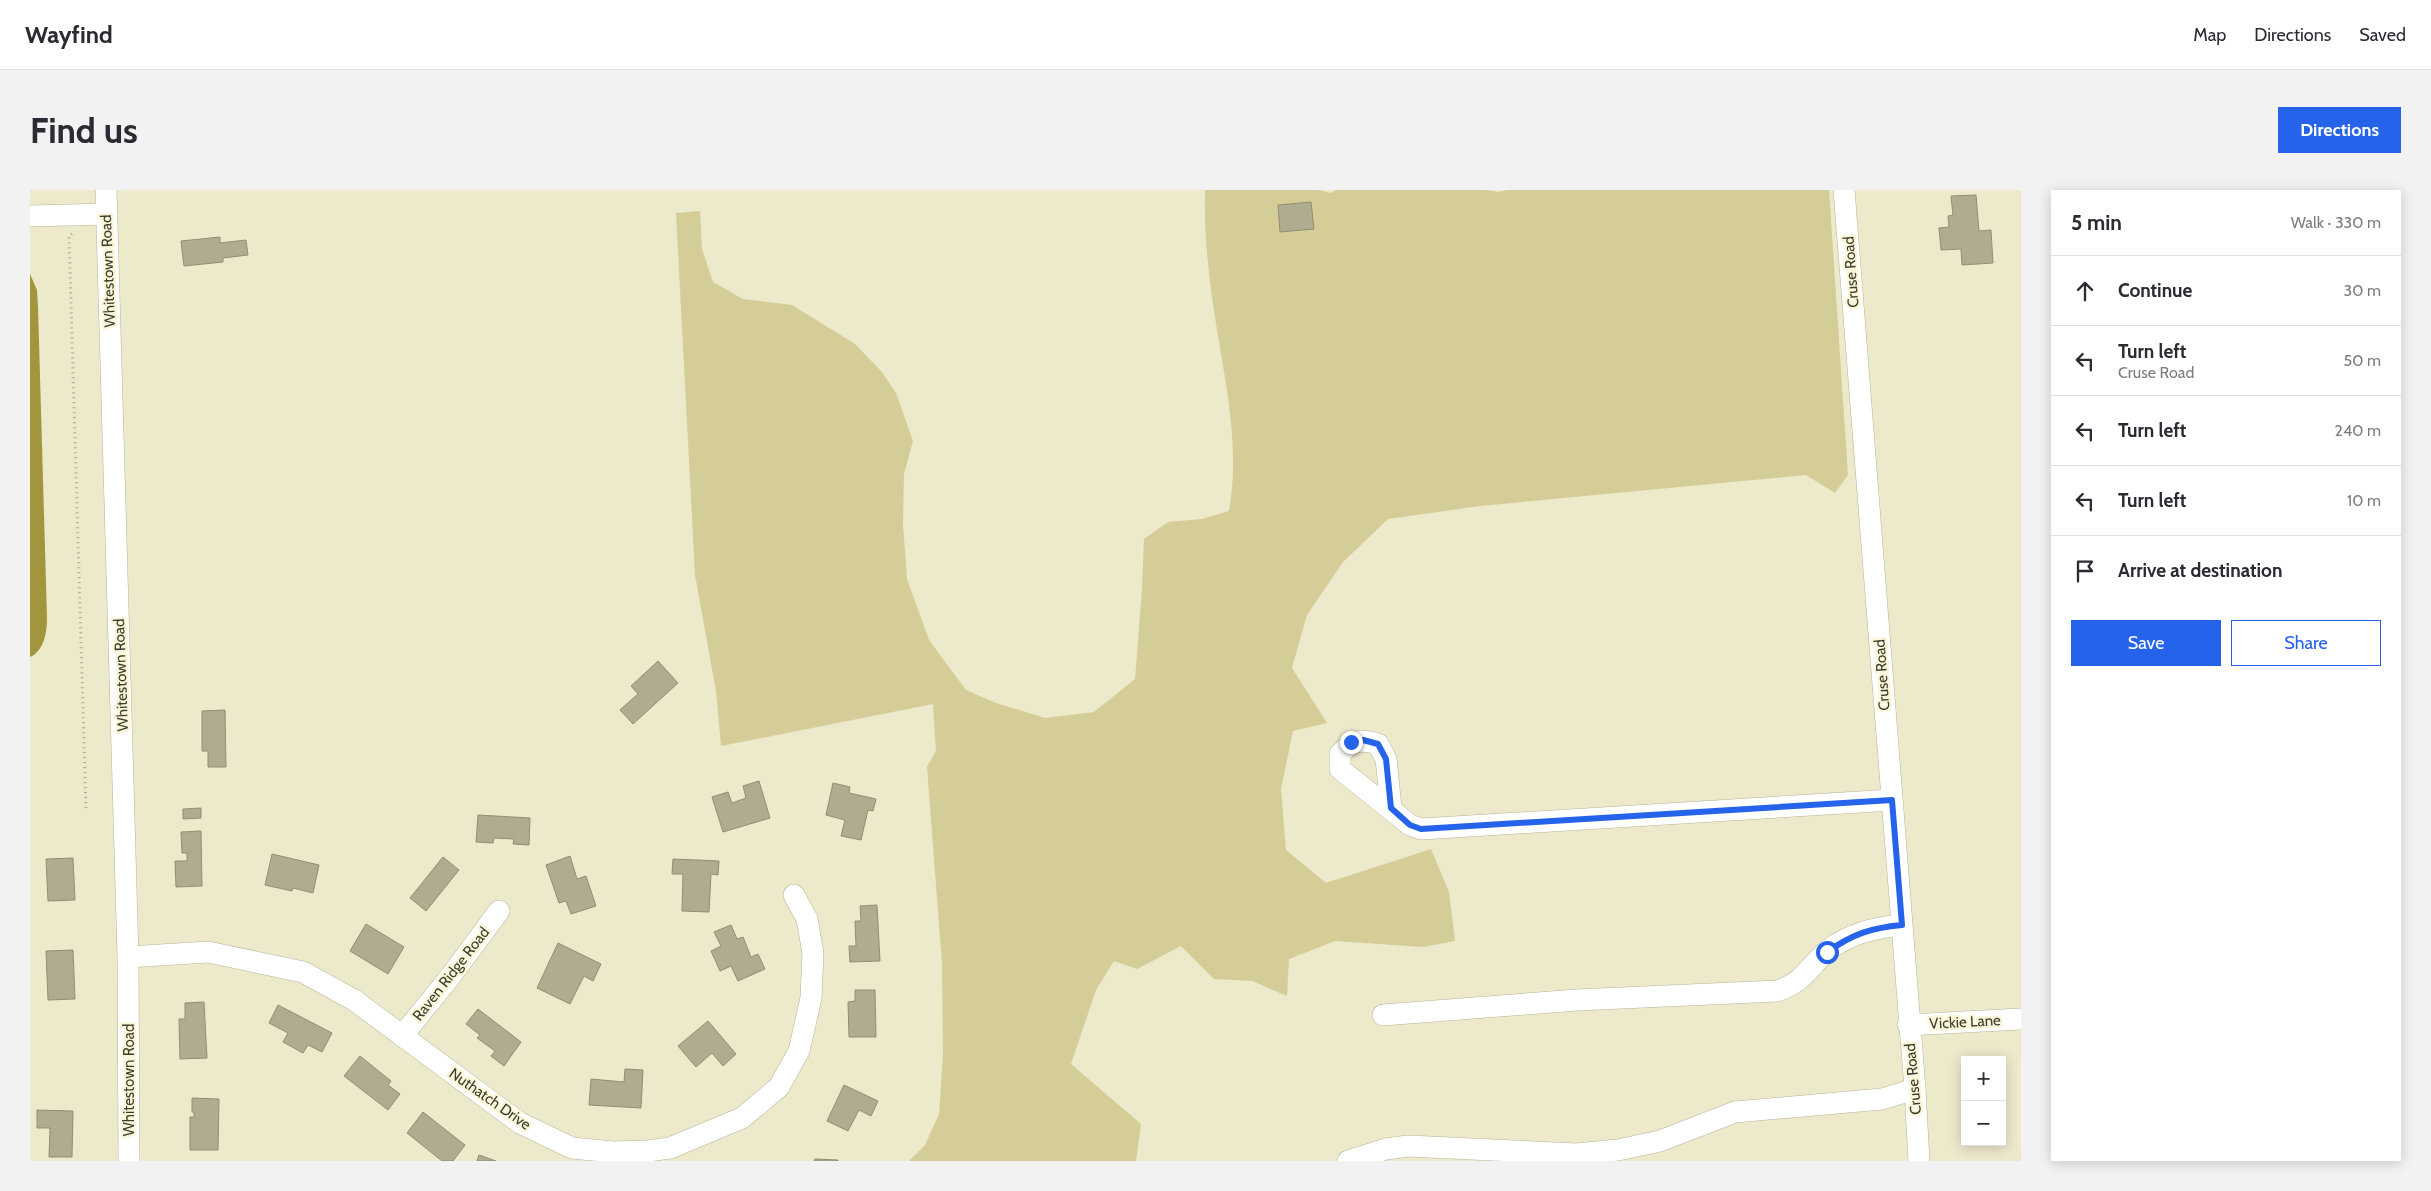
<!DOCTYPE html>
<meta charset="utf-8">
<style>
:root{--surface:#fff;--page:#f2f2f3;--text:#2b2b33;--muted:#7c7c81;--line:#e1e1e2;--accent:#2563eb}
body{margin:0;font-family:Cabin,sans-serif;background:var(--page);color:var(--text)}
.controls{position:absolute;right:15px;bottom:15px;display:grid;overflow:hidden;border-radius:0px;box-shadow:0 2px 12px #0003}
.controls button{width:45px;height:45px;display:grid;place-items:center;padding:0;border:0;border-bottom:1px solid var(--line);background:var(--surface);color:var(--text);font:25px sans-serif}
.stop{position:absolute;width:15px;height:15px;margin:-11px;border:4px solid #2563eb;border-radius:50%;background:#fff}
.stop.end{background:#2563eb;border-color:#fff;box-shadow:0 1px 5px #0008}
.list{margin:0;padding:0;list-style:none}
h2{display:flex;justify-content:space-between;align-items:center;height:65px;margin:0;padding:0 20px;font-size:21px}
h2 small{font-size:16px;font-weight:400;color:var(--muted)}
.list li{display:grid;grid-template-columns:32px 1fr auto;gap:15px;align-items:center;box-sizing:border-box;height:70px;padding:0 20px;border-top:1px solid var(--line)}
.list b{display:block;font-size:19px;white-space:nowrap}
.list p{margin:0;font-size:16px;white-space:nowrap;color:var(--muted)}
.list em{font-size:16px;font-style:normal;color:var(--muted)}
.actions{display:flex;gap:10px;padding:15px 20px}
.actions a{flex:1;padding:11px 0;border:1px solid var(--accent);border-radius:0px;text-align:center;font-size:18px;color:var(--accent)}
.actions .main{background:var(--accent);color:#fff}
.icon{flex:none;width:28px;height:28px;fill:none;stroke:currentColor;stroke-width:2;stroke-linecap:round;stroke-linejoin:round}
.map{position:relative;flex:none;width:1991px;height:971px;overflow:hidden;border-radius:0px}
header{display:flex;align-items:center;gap:30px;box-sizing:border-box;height:70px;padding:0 25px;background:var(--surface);border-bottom:1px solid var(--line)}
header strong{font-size:24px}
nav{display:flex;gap:28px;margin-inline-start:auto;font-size:18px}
.intro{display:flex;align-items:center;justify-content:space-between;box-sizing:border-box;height:120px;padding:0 30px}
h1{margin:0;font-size:35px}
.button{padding:12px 22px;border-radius:0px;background:var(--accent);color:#fff;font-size:18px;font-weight:700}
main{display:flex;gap:30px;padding:0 30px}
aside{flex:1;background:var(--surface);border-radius:0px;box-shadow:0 2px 12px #0003}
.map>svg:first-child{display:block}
</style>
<header>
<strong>Wayfind</strong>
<nav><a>Map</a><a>Directions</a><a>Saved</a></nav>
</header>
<div class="intro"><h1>Find us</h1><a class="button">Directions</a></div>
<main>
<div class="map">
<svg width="1991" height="971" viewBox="0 0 1991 971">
<rect width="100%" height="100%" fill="#ede9cb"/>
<path fill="#d4cd97" d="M1175,0h114l12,3 5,-3h151l11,2 9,-2h322l19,285 -13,18 -29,-18 -326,31 -92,13 -45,43 -36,53 -15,53 35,55 -34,8 -12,58 5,61 40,33 105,-34 18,43 6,49 -32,6 -88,-6 -46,18 -2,37 -35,-15 -38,-2 -33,-33 -44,23 -23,-8 -18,29 -25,74 70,60 -5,37h-227l16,-16 14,-31 4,-60 -1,-91 -15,-196 9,-16 -3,-47 -212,42 -5,-55 -21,-116 -19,-362 24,-2 2,38 11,33 30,17 49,6 63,39 27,28 14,21 17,48 -9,33 -1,50 4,55 22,61 37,50 30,13 49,15 49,-6 41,-33 7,-89 2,-51 24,-17 34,-3 27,-8c12,-66 -5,-134 -15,-200 -6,-40 -10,-80 -9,-121z"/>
<path fill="#a1953e" d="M0,84l7,16 1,17 9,311c0,14 -3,33 -17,39z"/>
<g fill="#b0ac90" stroke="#918e72">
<path d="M1946,5l3,36 12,-1 2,33 -31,2 -1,-16 -20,1 -2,-22 10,-1 -1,-11 5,-1 -2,-19z"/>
<path d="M1281,12l3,27 -34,3 -2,-27z"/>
<path d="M190,47v6l26,-3 2,15 -25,3v4l-39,4 -3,-25z"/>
<path d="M628,471l20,22 -45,41 -13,-14 18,-16 -7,-8z"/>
<path d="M195,520l1,57h-18v-16h-6v-40z"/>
<path d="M729,591l11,37 -47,14 -11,-35 16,-5 4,11 14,-5 -3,-12z"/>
<path d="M803,593l17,4 -1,6 27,6 -3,12 -5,-1 -7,30 -20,-4 4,-16 -19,-5z"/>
<path d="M171,618v10l-18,1v-10z"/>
<path d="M448,625l52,3 -1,27 -16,-1 1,-5 -20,-1 -1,5 -17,-1z"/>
<path d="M171,641l1,55 -26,1 -1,-26h12v-8h-5l-1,-21z"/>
<path d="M242,664l47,11 -6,28 -20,-5 -1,3 -27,-6z"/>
<path d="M540,666l7,23 9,-3 10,30 -25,8 -5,-13 -7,2 -13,-38z"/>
<path d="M413,667l16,13 -33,41 -16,-13z"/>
<path d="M43,668l2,42 -27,1 -2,-42z"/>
<path d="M643,669l46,2 -1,14 -7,-1 -2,38 -27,-1 1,-37h-11z"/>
<path d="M847,715l3,56 -30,1 -1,-16h7l-1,-25h6l-1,-15z"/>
<path d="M336,734l38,23 -16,27 -38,-23z"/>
<path d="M701,735l6,14 6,-2 8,20 7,-3 7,15 -27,12 -7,-15 -11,5 -9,-20 10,-5 -7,-14z"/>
<path d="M528,753l43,21 -8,17 -9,-5 -14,28 -33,-16z"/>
<path d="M43,760l2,49 -27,1 -2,-49z"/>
<path d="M825,800h20l1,47h-27l-1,-35 7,-1z"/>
<path d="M174,812l3,56 -27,1 -1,-40h6v-16z"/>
<path d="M248,815l54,28 -10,19 -14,-7 -5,8 -20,-11 5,-9 -19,-10z"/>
<path d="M448,819l43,33 -17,24 -13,-10 4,-5 -18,-13 3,-3 -14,-11z"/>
<path d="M678,831l28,33 -13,12 -11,-13 -16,14 -18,-21z"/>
<path d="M330,866l31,25 -3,4 12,9 -12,16 -44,-34z"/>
<path d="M595,879l18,1 -2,38 -52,-3 2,-26 33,3z"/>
<path d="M814,895l34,16 -7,15 -12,-6 -11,21 -21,-10z"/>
<path d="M162,908l27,1 -1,51h-28v-33h4v-5h-2z"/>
<path d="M7,920l36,1 -1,46h-23l1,-29h-13z"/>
<path d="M393,922l42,33 -12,16h-11l-35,-28z"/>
<path d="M449,965l17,6h-19z"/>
<path d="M785,969l23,1v1h-24z"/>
</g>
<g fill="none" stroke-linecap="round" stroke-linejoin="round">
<defs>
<g id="minor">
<path d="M76,0l22,767 1,204"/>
<path d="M1814,0l71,899 4,72"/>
<path d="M0,26l77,-2"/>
<path d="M1361,618l-5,-49 -8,-15c-18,-5 -25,-4 -38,10v15l70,56 11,4 471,-29"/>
<path d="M98,767l80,-5 95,20 51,28 166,123 52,25 41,4 35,-1 22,-3 72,-30 37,-31 20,-36 12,-53 2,-45 -6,-34 -13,-24"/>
<path d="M1353,825l194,-15 200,-9c28,-9 31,-24 51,-41 23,-17 46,-22 73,-25"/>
<path d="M1878,835l113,-6"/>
<path d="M372,846l48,-59 49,-66"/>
<path d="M1318,971l38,-12 22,-3 168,8 42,-4 42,-9 75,-29 147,-13 33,-10"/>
</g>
</defs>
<use href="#minor" stroke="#b7b497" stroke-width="22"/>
<path stroke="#aaa68f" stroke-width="3" stroke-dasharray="1 4" stroke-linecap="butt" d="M42,44l-3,2 17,574"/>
<use href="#minor" stroke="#fff" stroke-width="21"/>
</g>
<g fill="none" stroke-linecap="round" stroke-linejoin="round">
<path stroke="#2563eb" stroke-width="6" d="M1321,552l12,-2 15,4 8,15 5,49 19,17 11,4 471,-29 10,125c-32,3 -49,9 -75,27"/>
</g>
<g text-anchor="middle" stroke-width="5" stroke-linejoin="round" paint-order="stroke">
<g font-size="15" fill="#3e3c30" stroke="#faf6d8">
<text transform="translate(78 81) rotate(-92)" y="5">Whitestown Road</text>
<text transform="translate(1821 82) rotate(-94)" y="5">Cruse Road</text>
<text transform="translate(91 485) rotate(-92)" y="5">Whitestown Road</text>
<text transform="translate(1852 485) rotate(-94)" y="5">Cruse Road</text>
<text transform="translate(421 784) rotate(-52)" y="5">Raven Ridge Road</text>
<text transform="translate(1935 832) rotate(-3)" y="5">Vickie Lane</text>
<text transform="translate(1883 889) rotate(-95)" y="5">Cruse Road</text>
<text transform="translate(99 890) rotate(-90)" y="5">Whitestown Road</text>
<text transform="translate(460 909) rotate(35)" y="5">Nuthatch Drive</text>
</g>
</g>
</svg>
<div class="controls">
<button>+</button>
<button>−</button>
</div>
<div class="stop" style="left:1797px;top:762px"></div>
<div class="stop end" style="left:1321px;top:552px"></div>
</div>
<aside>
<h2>5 min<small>Walk · 330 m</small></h2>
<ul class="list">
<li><svg class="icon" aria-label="ahead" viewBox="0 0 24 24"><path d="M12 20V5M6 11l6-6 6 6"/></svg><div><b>Continue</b></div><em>30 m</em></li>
<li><svg class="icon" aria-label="left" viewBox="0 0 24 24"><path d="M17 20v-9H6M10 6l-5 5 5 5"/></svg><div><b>Turn left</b><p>Cruse Road</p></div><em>50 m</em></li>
<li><svg class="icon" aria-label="left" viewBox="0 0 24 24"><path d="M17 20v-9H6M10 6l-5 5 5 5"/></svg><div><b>Turn left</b></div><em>240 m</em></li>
<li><svg class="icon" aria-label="left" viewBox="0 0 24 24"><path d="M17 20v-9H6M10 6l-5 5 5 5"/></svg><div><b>Turn left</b></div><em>10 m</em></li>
<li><svg class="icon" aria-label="arrive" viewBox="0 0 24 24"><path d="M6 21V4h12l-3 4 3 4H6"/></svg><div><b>Arrive at destination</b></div></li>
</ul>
<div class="actions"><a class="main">Save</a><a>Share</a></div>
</aside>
</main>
